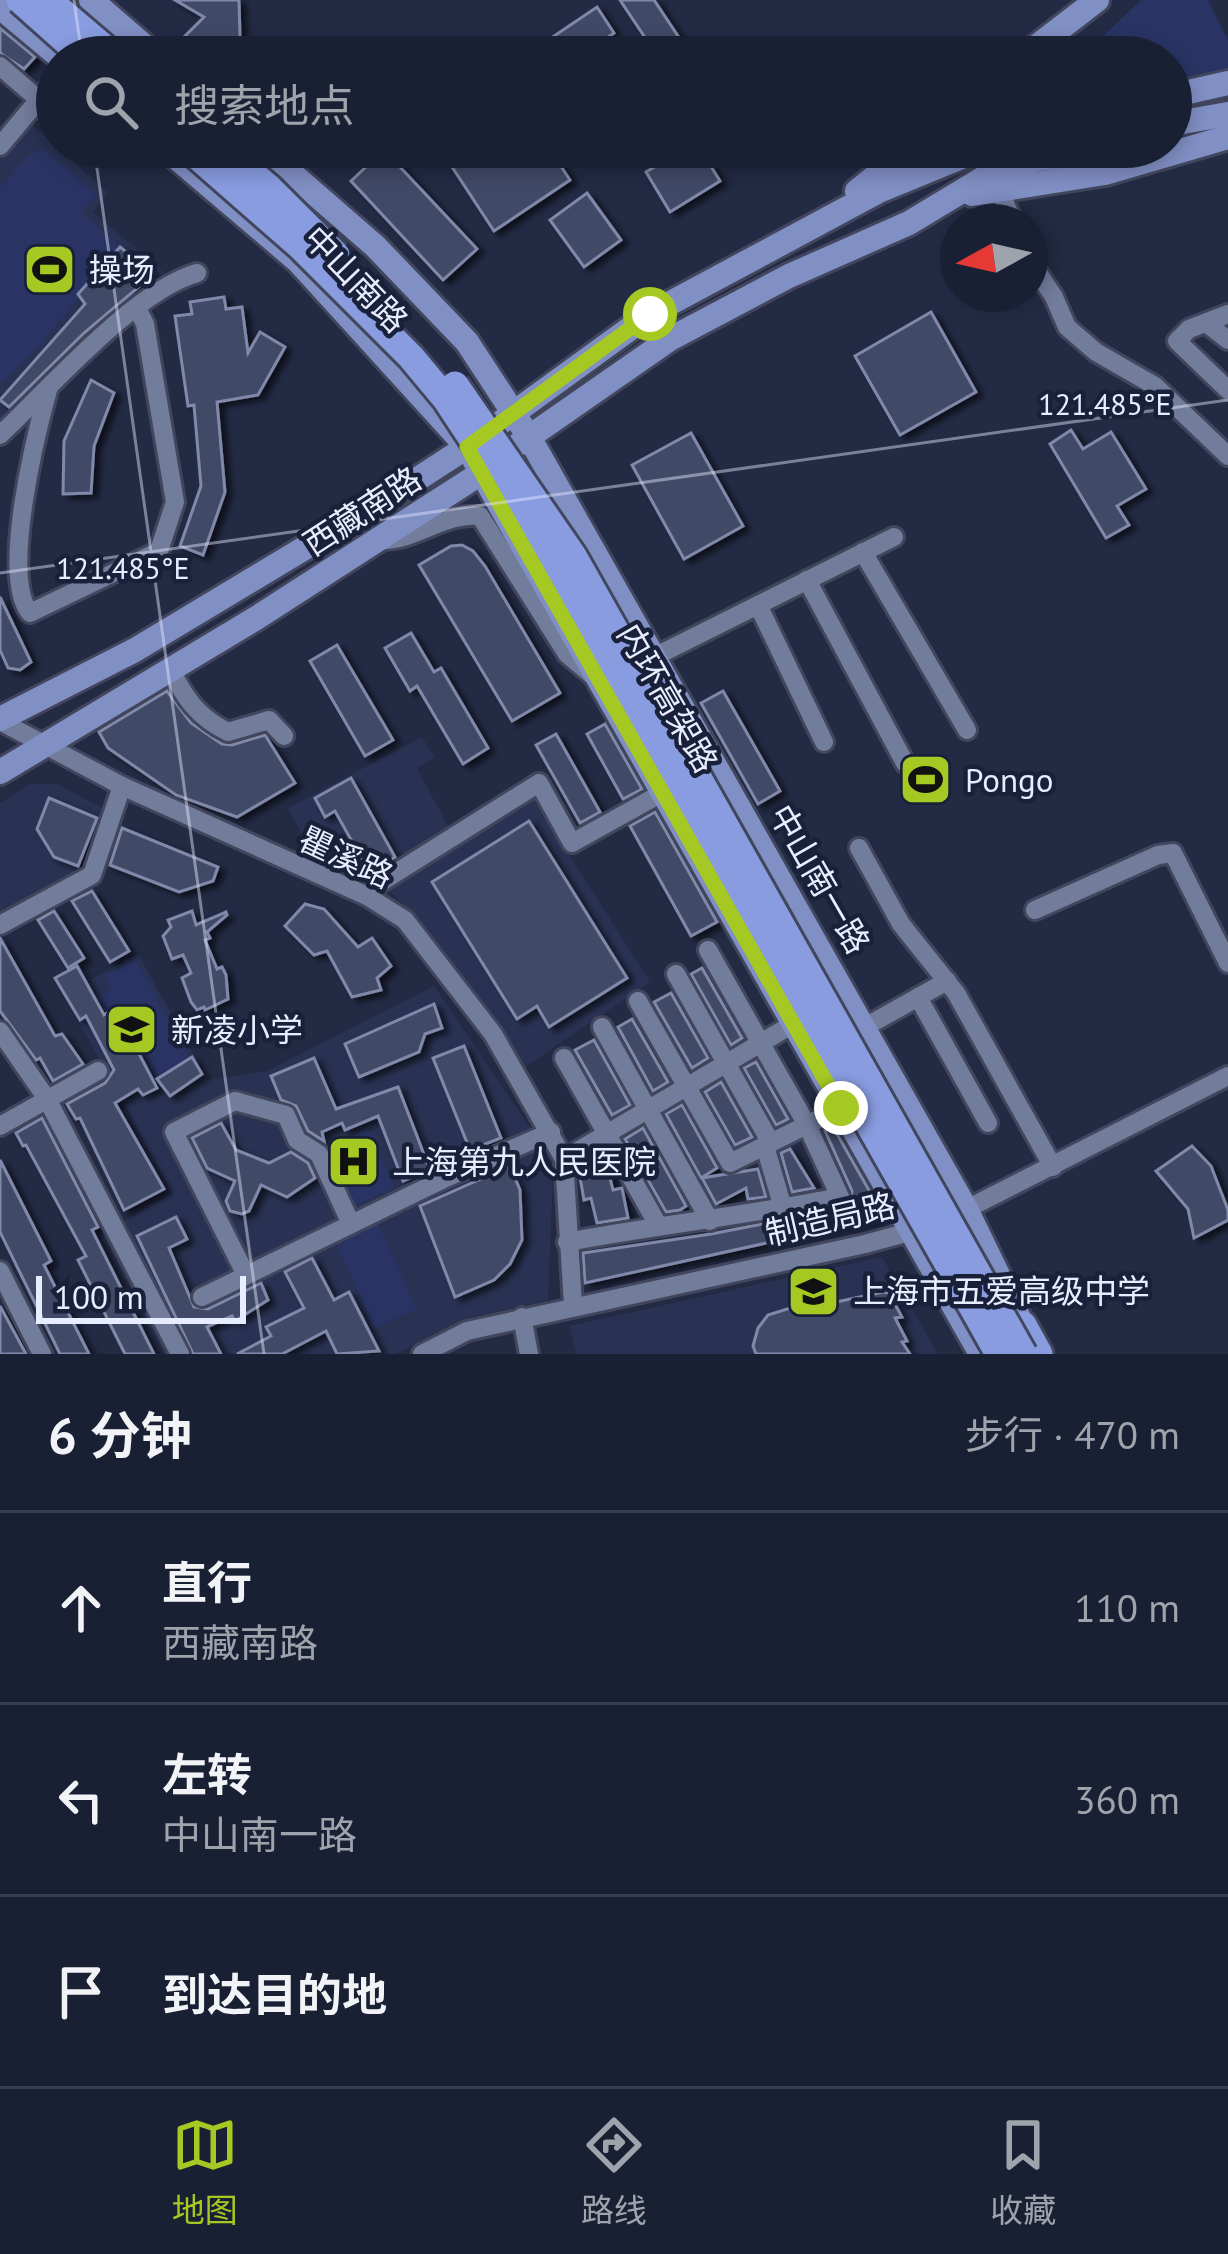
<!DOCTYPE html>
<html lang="zh">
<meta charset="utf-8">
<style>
:root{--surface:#1a2033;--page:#23283b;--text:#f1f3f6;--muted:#9fa3ac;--line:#383e4e;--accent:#a5c822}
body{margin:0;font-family:"PT Sans","Noto Sans SC",sans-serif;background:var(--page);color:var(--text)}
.compass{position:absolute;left:940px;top:204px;width:108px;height:108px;border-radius:50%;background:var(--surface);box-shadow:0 6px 18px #0003;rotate:262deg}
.scale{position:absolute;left:36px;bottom:30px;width:210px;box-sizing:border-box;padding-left:12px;border:6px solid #e7ecfe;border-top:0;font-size:33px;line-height:42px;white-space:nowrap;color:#e7ecfe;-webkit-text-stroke:9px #192039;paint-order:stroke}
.stop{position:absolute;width:36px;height:36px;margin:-27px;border:9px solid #a5c822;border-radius:50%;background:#fff}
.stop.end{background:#a5c822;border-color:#fff;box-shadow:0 3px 12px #0008}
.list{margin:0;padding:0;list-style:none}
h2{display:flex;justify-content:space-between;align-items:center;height:156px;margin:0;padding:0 48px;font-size:51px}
h2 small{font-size:39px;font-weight:400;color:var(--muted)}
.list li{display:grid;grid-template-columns:78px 1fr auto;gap:36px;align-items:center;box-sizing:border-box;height:192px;padding:0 48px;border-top:3px solid var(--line)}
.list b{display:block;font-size:45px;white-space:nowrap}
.list p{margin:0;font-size:39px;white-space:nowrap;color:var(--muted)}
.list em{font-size:39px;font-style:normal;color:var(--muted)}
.icon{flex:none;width:66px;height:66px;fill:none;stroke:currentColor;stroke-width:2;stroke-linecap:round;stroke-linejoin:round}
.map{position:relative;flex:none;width:1228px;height:1354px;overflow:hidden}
.search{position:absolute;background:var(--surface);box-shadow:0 6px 18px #0003;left:36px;right:36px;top:36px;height:132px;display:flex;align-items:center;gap:30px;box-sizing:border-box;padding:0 42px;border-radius:66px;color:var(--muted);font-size:45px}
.sheet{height:732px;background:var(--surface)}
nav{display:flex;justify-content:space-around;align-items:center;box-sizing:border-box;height:168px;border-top:3px solid var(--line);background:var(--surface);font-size:33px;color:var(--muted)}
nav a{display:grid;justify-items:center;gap:6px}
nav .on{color:var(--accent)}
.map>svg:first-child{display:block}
</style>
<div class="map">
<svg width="1228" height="1354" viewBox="0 0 1228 1354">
<defs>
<filter id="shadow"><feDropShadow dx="6" dy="4" stdDeviation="3" flood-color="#0009"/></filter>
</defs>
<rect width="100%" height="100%" fill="#232a44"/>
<g fill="#293253">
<path d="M30,123l77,69 -14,20 80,68 -173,155v-276z"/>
<path d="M422,737l12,20 -17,11 34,64 -79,48 -58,-23 -26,-49z"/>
<path d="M30,784h27l47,25 -17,55 -87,52v-113z"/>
<path d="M533,798l117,184 -125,85 -108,-149 -28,-28z"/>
<path d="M138,954l70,126 59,-9 167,-85 110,162 9,29 -5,123 -76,17 -76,37h-232l-62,-120 71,-41 -118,-215 25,-13 10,15z"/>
<path d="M882,1257l56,97h-361l-8,-28z"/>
</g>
<g fill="#293464">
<path d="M1141,0h67l20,40v38l-57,12v-33h-90z"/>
<path d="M43,149l54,46 -16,17 39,35 -82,100 -38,36v-195l28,-32z"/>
<path d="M136,960l53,97 -33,21 -39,-72 -12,6 -8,-14 15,-9 -7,-14z"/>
<path d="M368,1129l26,59 -42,19 -30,-58z"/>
<path d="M377,1222l40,87 -43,19 -39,-87z"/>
</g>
<g fill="#414966" stroke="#8089a9" stroke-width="3" filter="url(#shadow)">
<path d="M175,0h64l1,38h-22l-18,19 -18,-18 22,-22z"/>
<path d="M620,0h34l38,57h-34z"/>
<path d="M597,7l17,26 -35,24h-56z"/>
<path d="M0,28l35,29 -11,12 -24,-16z"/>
<path d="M439,147h109l22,33 -76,51z"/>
<path d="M688,147h11l21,34 -50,31 -24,-40z"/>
<path d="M384,150l93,99 -34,31 -92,-99z"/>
<path d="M587,193l34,47 -37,27 -34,-47z"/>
<path d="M120,247l34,27 -70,59 -75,74 -9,-7 85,-96 -7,-10z"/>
<path d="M224,297l2,12 16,-2 6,46 12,-21 25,15 -27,48 -41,7 8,90 -22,63 -23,-9 21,-60 -7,-81 -6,1 -13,-90 17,-2 -2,-12z"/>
<path d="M931,312l45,80 -76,43 -45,-79z"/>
<path d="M91,380l23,13 -20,53 -3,47 -28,1 1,-53z"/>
<path d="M1071,430l12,19 28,-17 35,57 -29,17 12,19 -23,13 -56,-94z"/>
<path d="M691,433l52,93 -59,33 -52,-94z"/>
<path d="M462,545l11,6 12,15 75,127 -48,28 -93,-156 32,-19z"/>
<path d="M0,597l31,65 -11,8 -12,-2 -8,-18z"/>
<path d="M411,633l23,39 7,-4 47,80 -25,16 -46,-78 -7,5 -25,-43z"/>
<path d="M337,645l56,95 -28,16 -55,-95z"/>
<path d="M167,691l24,32 31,21 10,1 33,-10 30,48 -58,34 -61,-22 -68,-47 -9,-16z"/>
<path d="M723,691l57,100 -22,13 -57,-101z"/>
<path d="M605,724l37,65 -19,10 -36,-65z"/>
<path d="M556,734l44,78 -20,11 -44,-78z"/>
<path d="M351,778l44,79 -26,15 -34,-61 -10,6 -10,-19z"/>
<path d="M49,798l48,20 -19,48 -24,-9 -17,-28z"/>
<path d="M655,812l62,110 -26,14 -61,-110z"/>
<path d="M529,821l98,157 -78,49 -12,-21 -20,13 -85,-137z"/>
<path d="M122,828l96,39 -5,14 -34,11 -69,-27z"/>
<path d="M92,891l37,60 -19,11 -38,-61z"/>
<path d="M305,904l19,5 34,38 14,-9 19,28 -14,12 4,12 -29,7 -25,-46 -13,4 -29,-29z"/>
<path d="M54,911l30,47 -16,10 -30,-48z"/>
<path d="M192,911l4,14 30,-13 1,3 -20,17 3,6 -5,2 12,29 5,-2 4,8 2,24 -23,11 -1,-3 -7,3 -6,-8 -9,-24 9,-5 -8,-18 -11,4 -9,-23 8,-9 -3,-7z"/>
<path d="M0,938l55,98 7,-2 21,30 -30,17 -13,-23 -4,2 -36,-49z"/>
<path d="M77,966l27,49 11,-7 42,80 -14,7 -5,-6 -23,14 49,86 -40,21 -44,-92 -4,1 -9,-15 38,-21 9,-13 -28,-54 -6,4 -25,-42z"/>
<path d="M702,968l40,70 -11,7 -40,-71z"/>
<path d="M671,993l37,65 -16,10 -38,-66z"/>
<path d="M434,1004l8,24 -17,6 -6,18 -60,25 -14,-33z"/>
<path d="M632,1019l36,63 -15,9 -35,-64z"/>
<path d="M594,1040l36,65 -18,10 -37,-65z"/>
<path d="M464,1046l37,92 -31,12 -37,-92z"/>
<path d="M192,1057l10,17 -32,22 -13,-17z"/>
<path d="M314,1058l22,51 62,-22 32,83 -27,11 -25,-65 -33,14 -3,-7 -20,9 2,9 -16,-10 -12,-25 -15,-6 -10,-24z"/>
<path d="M756,1062l32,57 -12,6 -32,-57z"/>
<path d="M721,1082l31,55 -17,8 -30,-53z"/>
<path d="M682,1105l35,63 -16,10 -35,-64z"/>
<path d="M42,1118l56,109 -6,3 62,124h-29l-47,-94 8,-4 -60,-111 -3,1 -7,-13z"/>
<path d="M221,1123l15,27 33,13 22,-11 17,11 7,15 -28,19 -26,-12 -12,26 -7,3 -12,-3 -4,-10 9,-20 -28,-13 -15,-30z"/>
<path d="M833,1127l37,65 5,27 -290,64 -2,-30 128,-19 138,-27 3,-16 -27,-60z"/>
<path d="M643,1128l43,78 -6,4 -14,2 -41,-73z"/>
<path d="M1192,1146l19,20 17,44v10l-34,18 -6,-29 -32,-38z"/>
<path d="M790,1149l24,39 -22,4 -11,-39z"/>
<path d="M605,1158l8,32 9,-2 6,30 -31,5 -6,-25 -7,2 -6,-34z"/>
<path d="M0,1160l51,101 -7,4 45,89h-29l-60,-122z"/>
<path d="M510,1166l10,24 2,50 -12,24 -16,16 -39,17 -35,-91z"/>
<path d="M758,1169l8,28 -18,2 -2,-11 -30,16 -14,-26z"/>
<path d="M176,1217l11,22 -18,9 25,59 14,2 53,-26 7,17 -33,21 -3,-5 -25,11 14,27h-28l-56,-118z"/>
<path d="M312,1258l22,42 15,-8 30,59 -42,3 -11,-23 -44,23h-45l34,-18 -5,-9 38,-19 -19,-36z"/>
<path d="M883,1292l6,1 13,24 -7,1 12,23 -5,1 8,12h-154l-3,-8 5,-18 10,-13 38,-12 2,5z"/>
<path d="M0,1306l26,48h-26z"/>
</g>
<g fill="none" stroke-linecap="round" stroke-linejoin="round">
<defs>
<g id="minor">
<path d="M0,66l30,26"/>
<path d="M0,146l57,-68"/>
<path d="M996,182l17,40"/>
<path d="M1030,261l24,36 13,30 29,25 59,34 73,70"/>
<path d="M1228,314l-39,15 -12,12 51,49"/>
<path d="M1206,323l22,17"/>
<path d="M48,390c-12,44 -48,188 -18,223l129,-62 16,-49 -30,-178 -8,-16"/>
<path d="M0,435c50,-47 134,-144 197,-162"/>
<path d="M379,540c36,2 64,-28 101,-24l87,138 25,21"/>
<path d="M863,552l104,178"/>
<path d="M807,580l98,183"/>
<path d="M758,605l66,137"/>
<path d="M656,656l238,-119"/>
<path d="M171,669c13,29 28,49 57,63l41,-12 15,16"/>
<path d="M0,721l122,65 245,110 38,24 88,114 71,125 9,146"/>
<path d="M859,848l42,76 55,69 97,174"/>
<path d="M367,896l8,-10 164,-103 33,60 90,-50"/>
<path d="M1035,910l123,-55 15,-2 55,110"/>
<path d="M0,925l92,-50 30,-89"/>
<path d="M676,974l95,169"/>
<path d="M918,997l70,126"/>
<path d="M638,1001l92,162 111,-55"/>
<path d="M602,1027l108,194"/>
<path d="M865,1027l82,-46"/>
<path d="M0,1031l47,68 133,255"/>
<path d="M564,1058l94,167"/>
<path d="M0,1126l98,-55"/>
<path d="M765,1146l18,62"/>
<path d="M564,1159l229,-135"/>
<path d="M955,1215l273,-139"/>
<path d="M567,1242c91,-17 182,-27 273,-45l-33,-72 -99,-175"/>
<path d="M0,1271l42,83"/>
<path d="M246,1275l-72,-143 61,-31 51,14 11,25 22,14 32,70"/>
<path d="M202,1297l246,-120 103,-45"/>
<path d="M522,1317l7,37"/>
<path d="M422,1354l45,-23 398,-87 59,-16"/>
</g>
<g id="major">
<path d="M91,0l66,57"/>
<path d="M0,7l60,50"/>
<path d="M1023,57l74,-57"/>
<path d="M1171,96l57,-13"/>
<path d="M1171,124l57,-10"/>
<path d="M164,147l134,114 169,186 514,907"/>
<path d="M261,147l114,99 92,96 62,95 437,772 64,132"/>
<path d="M857,191l55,-44"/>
<path d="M972,194l133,-21 123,-36"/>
<path d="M519,444l151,-105 119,-63 120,-53 83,-50 46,-14 101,-12"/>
<path d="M0,719l135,-69 261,-157 71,-46 183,-133 229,-123 107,-44"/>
<path d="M0,772l258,-155 234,-151"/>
</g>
<path id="highway" d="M1023,1325l16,29"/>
</defs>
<use href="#minor" stroke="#41465d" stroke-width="24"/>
<use href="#major" stroke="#41465d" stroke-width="30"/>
<use href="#highway" stroke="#41465d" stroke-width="33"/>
<use href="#minor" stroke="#727c9b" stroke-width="18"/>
<use href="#major" stroke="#808fc4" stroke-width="24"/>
<use href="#highway" stroke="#899ce0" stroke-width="27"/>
<defs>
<g id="highway-bridge">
<path d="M20,0l64,57"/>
<path d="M48,0l67,57"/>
<path d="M187,147l113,99 111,111 35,42 54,82 159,272 340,601"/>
<path d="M221,147l48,41 67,67"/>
<path d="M455,385l118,171 450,798"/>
</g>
</defs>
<use href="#highway-bridge" stroke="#41465d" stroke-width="33" stroke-linecap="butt"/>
<use href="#highway-bridge" stroke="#899ce0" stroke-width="27"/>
</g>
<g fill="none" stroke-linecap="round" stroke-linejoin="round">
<path stroke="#a5c822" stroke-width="15" d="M650,314l-183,133 374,661"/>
</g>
<path fill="none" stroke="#e7ecfe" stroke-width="3" stroke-opacity="0.45" d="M74,0l8,57M94,147l170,1207M0,573l1228,-173"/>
<defs>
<symbol id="stadium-square" viewBox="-11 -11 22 22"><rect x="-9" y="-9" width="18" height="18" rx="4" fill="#a5c822" stroke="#192039"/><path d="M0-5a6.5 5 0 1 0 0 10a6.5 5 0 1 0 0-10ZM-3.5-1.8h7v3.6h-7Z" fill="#111"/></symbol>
<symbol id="school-square" viewBox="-11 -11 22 22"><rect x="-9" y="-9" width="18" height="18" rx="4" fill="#a5c822" stroke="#192039"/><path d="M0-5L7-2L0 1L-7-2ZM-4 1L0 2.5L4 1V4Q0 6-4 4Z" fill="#111"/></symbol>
<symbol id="hospital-square" viewBox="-11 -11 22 22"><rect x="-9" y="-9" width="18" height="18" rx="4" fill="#a5c822" stroke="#192039"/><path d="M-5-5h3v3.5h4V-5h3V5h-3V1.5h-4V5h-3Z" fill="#111"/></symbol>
</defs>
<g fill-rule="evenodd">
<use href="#stadium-square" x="20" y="240" width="59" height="59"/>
<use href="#stadium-square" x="896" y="750" width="59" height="59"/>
<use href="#school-square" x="102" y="1000" width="59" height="59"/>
<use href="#hospital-square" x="324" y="1132" width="59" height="59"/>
<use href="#school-square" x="784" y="1262" width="59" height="59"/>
</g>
<g text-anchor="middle" stroke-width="9" stroke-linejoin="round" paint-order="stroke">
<g font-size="33" fill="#e7ecfe" stroke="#192039" text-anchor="start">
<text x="89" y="282">操场</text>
<text x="965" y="792">Pongo</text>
<text x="171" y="1042">新凌小学</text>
<text x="392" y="1174">上海第九人民医院</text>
<text x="853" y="1303">上海市五爱高级中学</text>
</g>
<g font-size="33" fill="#e7ecfe" stroke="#192039">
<text transform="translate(356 279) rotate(46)" y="12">中山南路</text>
<text transform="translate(362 511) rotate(-33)" y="12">西藏南路</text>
<text transform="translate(668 698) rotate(60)" y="12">内环高架路</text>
<text transform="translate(346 857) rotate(25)" y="12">瞿溪路</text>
<text transform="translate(820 879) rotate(60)" y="12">中山南一路</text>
<text transform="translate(830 1219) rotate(-13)" y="12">制造局路</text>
</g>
</g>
<g font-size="30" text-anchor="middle" fill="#e7ecfe" stroke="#192039" stroke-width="9" stroke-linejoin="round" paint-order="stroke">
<text x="1105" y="415">121.485°E</text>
<text x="123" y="579">121.485°E</text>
</g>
</svg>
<svg class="compass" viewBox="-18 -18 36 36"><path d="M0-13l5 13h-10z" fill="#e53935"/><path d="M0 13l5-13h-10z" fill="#9fa3ac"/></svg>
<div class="scale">100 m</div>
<div class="stop" style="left:650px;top:314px"></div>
<div class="stop end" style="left:841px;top:1108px"></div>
<div class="search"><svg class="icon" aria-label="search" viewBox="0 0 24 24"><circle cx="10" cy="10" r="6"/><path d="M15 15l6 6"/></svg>搜索地点</div>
</div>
<section class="sheet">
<h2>6 分钟<small>步行 · 470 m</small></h2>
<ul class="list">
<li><svg class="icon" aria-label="ahead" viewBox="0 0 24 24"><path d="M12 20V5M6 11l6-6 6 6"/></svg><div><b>直行</b><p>西藏南路</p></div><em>110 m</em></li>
<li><svg class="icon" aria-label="left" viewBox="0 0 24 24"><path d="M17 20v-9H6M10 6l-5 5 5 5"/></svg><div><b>左转</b><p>中山南一路</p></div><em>360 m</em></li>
<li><svg class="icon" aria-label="arrive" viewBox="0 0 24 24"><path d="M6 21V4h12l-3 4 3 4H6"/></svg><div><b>到达目的地</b></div></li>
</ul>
</section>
<nav>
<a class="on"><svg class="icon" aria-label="map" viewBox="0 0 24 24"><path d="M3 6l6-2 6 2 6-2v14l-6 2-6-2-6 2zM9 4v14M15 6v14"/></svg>地图</a>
<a><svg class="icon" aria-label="directions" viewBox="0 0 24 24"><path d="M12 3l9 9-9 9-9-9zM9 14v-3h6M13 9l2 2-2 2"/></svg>路线</a>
<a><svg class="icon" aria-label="saved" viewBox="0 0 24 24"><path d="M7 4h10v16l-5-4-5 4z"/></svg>收藏</a>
</nav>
